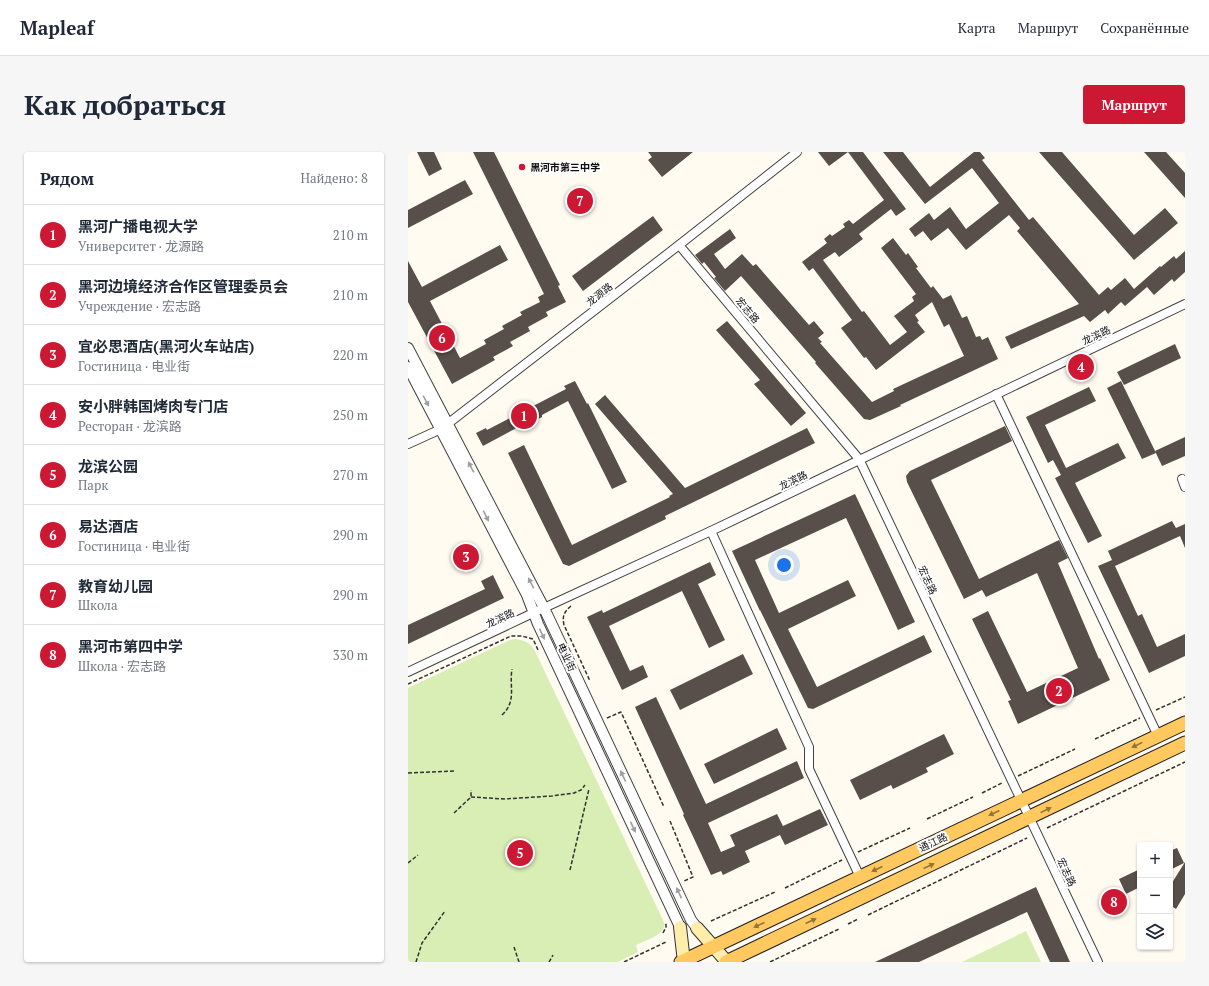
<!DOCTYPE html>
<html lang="ru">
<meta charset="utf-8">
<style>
:root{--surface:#fff;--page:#f6f6f7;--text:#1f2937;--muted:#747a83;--line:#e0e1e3;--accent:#cd1833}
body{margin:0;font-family:"PT Serif","Noto Sans SC",serif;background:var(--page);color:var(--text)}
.controls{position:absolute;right:12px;bottom:12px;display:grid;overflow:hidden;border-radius:4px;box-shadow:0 1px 3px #0004}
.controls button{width:36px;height:36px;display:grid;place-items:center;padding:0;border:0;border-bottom:1px solid var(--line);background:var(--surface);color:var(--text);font:20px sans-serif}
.you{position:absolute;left:376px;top:413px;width:14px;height:14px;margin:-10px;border:3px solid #fff;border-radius:50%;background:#1a73e8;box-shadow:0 0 0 6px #1a73e833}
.badge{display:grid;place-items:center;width:26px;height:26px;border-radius:50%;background:var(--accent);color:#fff;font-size:13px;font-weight:700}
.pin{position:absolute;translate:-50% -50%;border:2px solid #fff;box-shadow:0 1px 4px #0006}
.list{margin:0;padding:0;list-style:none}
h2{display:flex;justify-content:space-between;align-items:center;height:52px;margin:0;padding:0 16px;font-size:17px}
h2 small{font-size:13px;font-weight:400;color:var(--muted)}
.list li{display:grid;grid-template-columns:26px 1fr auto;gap:12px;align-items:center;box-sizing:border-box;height:60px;padding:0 16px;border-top:1px solid var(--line)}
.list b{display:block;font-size:15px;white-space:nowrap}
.list p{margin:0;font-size:13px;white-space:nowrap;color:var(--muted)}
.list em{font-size:13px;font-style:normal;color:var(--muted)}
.icon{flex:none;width:22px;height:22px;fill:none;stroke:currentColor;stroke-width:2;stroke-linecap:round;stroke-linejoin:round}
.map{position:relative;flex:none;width:777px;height:810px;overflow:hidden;border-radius:4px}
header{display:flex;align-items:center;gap:24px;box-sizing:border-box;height:56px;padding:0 20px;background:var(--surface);border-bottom:1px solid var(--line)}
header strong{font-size:19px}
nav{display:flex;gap:22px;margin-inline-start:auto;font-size:14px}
.intro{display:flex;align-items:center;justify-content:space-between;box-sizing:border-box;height:96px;padding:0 24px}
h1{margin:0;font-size:28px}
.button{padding:10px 18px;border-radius:4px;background:var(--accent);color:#fff;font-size:14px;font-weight:700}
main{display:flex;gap:24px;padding:0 24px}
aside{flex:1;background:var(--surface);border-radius:4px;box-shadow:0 1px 3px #0004}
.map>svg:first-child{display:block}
</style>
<header>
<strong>Mapleaf</strong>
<nav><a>Карта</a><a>Маршрут</a><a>Сохранённые</a></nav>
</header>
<div class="intro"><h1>Как добраться</h1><a class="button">Маршрут</a></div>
<main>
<aside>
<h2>Рядом<small>Найдено: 8</small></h2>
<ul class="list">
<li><span class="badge">1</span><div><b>黑河广播电视大学</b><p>Университет · 龙源路</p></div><em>210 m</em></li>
<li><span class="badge">2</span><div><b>黑河边境经济合作区管理委员会</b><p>Учреждение · 宏志路</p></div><em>210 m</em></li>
<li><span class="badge">3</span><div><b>宜必思酒店(黑河火车站店)</b><p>Гостиница · 电业街</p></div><em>220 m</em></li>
<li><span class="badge">4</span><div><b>安小胖韩国烤肉专门店</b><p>Ресторан · 龙滨路</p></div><em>250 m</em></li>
<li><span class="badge">5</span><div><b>龙滨公园</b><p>Парк</p></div><em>270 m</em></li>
<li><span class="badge">6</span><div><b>易达酒店</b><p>Гостиница · 电业街</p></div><em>290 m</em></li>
<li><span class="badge">7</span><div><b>教育幼儿园</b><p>Школа</p></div><em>290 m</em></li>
<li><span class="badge">8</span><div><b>黑河市第四中学</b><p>Школа · 宏志路</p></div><em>330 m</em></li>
</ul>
</aside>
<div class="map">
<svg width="777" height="810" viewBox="0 0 777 810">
<rect width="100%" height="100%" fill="#fffbf0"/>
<g fill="#d8eeb5">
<path d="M107,487c8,1 14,3 19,10l129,271c1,2 2,5 1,7 -1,8 -22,15 -28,18l2,7 -20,10h-210v-274l102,-48z"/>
<path d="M618,779l15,31h-79z"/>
</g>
<g fill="#584e4a">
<path d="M9,0h17l8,17 -13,7z"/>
<path d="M65,0h21l66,133 -2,1 8,16 -20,10 2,4 -20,11 2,4 -20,11 3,4 -20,11 2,3 -43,24 -44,-82v-41l14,26 78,-42 8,15 -78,41 30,57 26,-14 -2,-4 20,-11 -2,-3 20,-11 -2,-3 20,-10 -2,-5 6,-3z"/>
<path d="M240,0h45l-31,25 -14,-17 4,-3z"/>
<path d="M410,0h30l-19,14z"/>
<path d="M440,0h15l43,57 -10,7 -5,-7 -32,25 4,5 -24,18 -4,-5 -12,8 39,52 2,-1 26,34 17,-13 -13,-16 20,-15 -2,-4 4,-3 -35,-46 12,-10 13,17 2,-2 10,14 -2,1 15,20 2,-2 10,13 8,-4 11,23 5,-2 9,21 4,-1 2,4 6,-3 10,22 -98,46 1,1 -31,14 -6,-1 -49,-56 1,-1 -75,-86 -16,15 -11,-13 2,-1 -12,-15 -2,2 -7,-9 35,-26 6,9 -22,16 11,15 17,-15 11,12 3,-2 53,61 5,-4 10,12 -6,5 4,4 -2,1 52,59 22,-11 -1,-2 71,-33 -15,-32 -5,3 -12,-25 -17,13 4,6 -2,1 8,10 -49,38 -10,-13 -2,1 -23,-30 11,-8 -39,-52 -4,3 -7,-9 25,-19 -3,-4 6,-5 2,2 13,-9 -2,-3 6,-4 4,4 31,-24z"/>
<path d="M475,0h20l27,35 44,-35h6l5,6 -3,2 47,60 4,-3 66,78 9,-8 3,3 14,-12 9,11 26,-23 1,1 13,-11 2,3 9,-8v21l-11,10 -2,-3 -18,16 -7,-8 -22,19 -4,-4 -13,12 -3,-4 -15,12 -6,-6 -73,33 -6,-12 74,-33 -62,-73 3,-3 -11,-13 -43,35 -18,-22 -17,13 -8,-10 -8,6 -6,-8 20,-16 5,7 16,-13 16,22 33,-26 -27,-35 -47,36z"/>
<path d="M631,0h23l72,83 31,-27 13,15 -44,37z"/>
<path d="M736,0h22l19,21v25z"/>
<path d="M57,28l8,14 -65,34v-18z"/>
<path d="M245,64l10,14 -80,61 -11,-15z"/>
<path d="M319,169l79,92 -15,13 -37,-42 6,-4 -44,-50z"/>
<path d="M767,192l6,14 -57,27 -7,-13z"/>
<path d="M167,229l12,23 1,-1 39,79 -15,7 -44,-88 -26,14v2l-17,9 -1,-2 -41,22 -7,-13 10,-5 1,2 79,-41 -2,-3z"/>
<path d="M713,229l35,72 -14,6 -35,-71z"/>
<path d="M681,235l7,14 -51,24 21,43 52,-25 8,15 -51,25 27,53 -14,7 -33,-65 6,-3 -8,-15 -5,3 -22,-46z"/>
<path d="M197,243l80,93 122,-60 8,15 -150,73 1,3 -97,47 -6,-2 -55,-111 16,-8 48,100 98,-48 -1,-1 4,-2 -78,-90z"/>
<path d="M597,274l7,15 -81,39 48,99 80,-39 9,18 -10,5 41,96 1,-1 10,22 -92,44 -10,-23 3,-1 -39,-81 16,-8 39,81 51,-24 -41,-95 -51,24 -4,-7 -18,9 -57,-117 -1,-6 4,-5z"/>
<path d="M777,285v19l-23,10 -7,-15z"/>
<path d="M447,342l60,128 -17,8 -52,-112 -91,42 24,53 69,-33 8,16 -68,33 29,58 107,-52 8,17 -119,57 -5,-1 -48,-98v1l-28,-60z"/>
<path d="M764,369l4,7 9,-4v24l-5,-12 -65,30 23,50 4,-2 15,33 28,-13v22l-36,17 -51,-107 14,-6 -4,-9z"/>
<path d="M302,410l6,13 -18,9 27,56 -16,8 -27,-57 -73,35 21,45 13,-6 5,12 -26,13 -35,-73 15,-7 1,3z"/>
<path d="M85,423l11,23 -96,46v-19l77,-36 -4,-8z"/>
<path d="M335,502l10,20 -73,36 -10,-20z"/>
<path d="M248,545l50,107 91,-43 7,17 -96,45 13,29 14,-6 -5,-11 47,-21 6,12 37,-17 8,16 -43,20 -5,-10 -35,16 5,11 -27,13 -2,-4 -10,4 -28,-60 1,-1 -49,-107z"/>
<path d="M369,576l10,21 -73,35 -10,-20z"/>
<path d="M536,582l10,20 -28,14 2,4 -35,17 -2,-4 -31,15 -10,-20z"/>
<path d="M769,696l7,15 -14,7v-19z"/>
<path d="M777,710v32l-9,15 -6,-4v-19z"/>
<path d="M732,717v18l-14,7 -7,-15z"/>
<path d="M628,735l34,75h-20l-23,-50 -108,50h-44z"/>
</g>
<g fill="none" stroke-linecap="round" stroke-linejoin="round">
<defs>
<g id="minor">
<path d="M271,93l180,214 239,503"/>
<path d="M588,242l162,342"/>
<path d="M0,292l33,-15 238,-184 118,-93"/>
<path d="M774,327l3,8"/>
<path d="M303,379l98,216v22l51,108"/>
<path d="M0,520l125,-59 178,-82 474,-227"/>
</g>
<g id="tertiary">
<path d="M0,196l136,260 147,312 6,8"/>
<path d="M0,215l119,228 11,29 142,303"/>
</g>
<g id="secondary">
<path d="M272,775l4,35"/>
<path d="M289,776l30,34"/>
</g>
<g id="primary">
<path d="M273,810l504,-239"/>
<path d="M318,810l459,-219"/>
</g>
</defs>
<use href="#minor" stroke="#424242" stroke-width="10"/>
<use href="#tertiary" stroke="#424242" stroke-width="12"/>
<use href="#secondary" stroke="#313131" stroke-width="14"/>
<use href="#primary" stroke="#202020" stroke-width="15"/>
<g stroke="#313131" stroke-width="1.5" stroke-dasharray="4 2" stroke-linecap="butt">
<path d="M163,454c-7,6 -9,10 -7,19l26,56"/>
<path d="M0,532l103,-48h11l11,3 5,11"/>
<path d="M748,558l29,-13"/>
<path d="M94,563c15,-14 7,-28 10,-46"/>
<path d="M199,566l14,-6 43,95"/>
<path d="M687,587l45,-21"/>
<path d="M0,621l47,-2"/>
<path d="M610,624l57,-27"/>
<path d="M574,641l20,-10"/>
<path d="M63,645l34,2 47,-3 22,-3 7,-3 4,-5"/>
<path d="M46,661l17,-16v-7"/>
<path d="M519,667l46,-22"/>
<path d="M262,669l23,56 -9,4"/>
<path d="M639,676l138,-66"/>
<path d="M450,700l52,-24"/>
<path d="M0,711l10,-8"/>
<path d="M162,718l19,-81"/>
<path d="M377,736l57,-28"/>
<path d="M460,763l159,-77"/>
<path d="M303,769l64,-29"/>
<path d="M440,772l10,-5"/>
<path d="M255,781l3,-6v-4"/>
<path d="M106,795l5,15"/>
<path d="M8,810l6,-19 23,-32"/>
<path d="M141,810l4,-7"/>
<path d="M216,810l42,-20"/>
<path d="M362,810l69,-33"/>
</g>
<use href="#minor" stroke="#fff" stroke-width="8"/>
<use href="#tertiary" stroke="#fff" stroke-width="10"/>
<use href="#secondary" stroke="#ffedab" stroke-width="12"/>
<use href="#primary" stroke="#ffc960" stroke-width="13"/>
</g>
<defs><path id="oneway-solid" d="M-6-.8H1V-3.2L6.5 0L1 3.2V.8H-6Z"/></defs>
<g fill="#9f9f9f">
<use href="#oneway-solid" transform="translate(18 249) rotate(62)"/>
<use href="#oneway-solid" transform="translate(63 315) rotate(-118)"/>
<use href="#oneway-solid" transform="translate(78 364) rotate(63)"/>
<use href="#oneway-solid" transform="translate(123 431) rotate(-117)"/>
<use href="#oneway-solid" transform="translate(134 482) rotate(65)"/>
<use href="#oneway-solid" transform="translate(215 624) rotate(-115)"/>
<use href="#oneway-solid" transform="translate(225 675) rotate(65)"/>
<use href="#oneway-solid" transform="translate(271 741) rotate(-115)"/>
</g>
<g fill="#93753c">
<use href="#oneway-solid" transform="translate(729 593) rotate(154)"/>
<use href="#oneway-solid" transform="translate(638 658) rotate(-26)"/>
<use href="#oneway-solid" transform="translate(586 661) rotate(155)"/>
<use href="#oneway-solid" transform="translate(521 714) rotate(-25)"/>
<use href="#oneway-solid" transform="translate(469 717) rotate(155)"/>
<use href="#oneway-solid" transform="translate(403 769) rotate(-25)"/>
<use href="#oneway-solid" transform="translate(351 773) rotate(155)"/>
</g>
<circle fill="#cd1833" stroke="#fff" stroke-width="1.5" cx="114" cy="15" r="4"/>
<g text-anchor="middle" stroke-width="4" stroke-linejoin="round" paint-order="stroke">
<g font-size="10" font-weight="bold" fill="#0f0f0f" stroke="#fff" text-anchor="start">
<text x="122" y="19">黑河市第三中学</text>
</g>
<g font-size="10" fill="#0f0f0f" stroke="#fff">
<text transform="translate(191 142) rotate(-38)" y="4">龙源路</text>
<text transform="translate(340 158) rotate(50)" y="4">宏志路</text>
<text transform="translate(688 183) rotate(-25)" y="4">龙滨路</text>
<text transform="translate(385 328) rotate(-26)" y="4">龙滨路</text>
<text transform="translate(520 428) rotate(65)" y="4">宏志路</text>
<text transform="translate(92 466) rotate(-25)" y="4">龙滨路</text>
<text transform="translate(159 505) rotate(65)" y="4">电业街</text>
<text transform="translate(525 690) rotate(-25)" y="4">通江路</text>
<text transform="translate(659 720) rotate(65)" y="4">宏志路</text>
</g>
</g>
</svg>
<div class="controls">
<button>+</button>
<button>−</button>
<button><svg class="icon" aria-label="layers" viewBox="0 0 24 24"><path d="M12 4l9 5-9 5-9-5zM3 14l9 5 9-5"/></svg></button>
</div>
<div class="you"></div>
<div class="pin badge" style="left:116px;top:264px">1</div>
<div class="pin badge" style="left:651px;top:539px">2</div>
<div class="pin badge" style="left:58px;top:405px">3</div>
<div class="pin badge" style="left:673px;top:215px">4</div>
<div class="pin badge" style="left:112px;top:701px">5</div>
<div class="pin badge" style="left:34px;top:186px">6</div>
<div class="pin badge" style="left:172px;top:49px">7</div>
<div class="pin badge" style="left:706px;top:750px">8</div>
</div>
</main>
